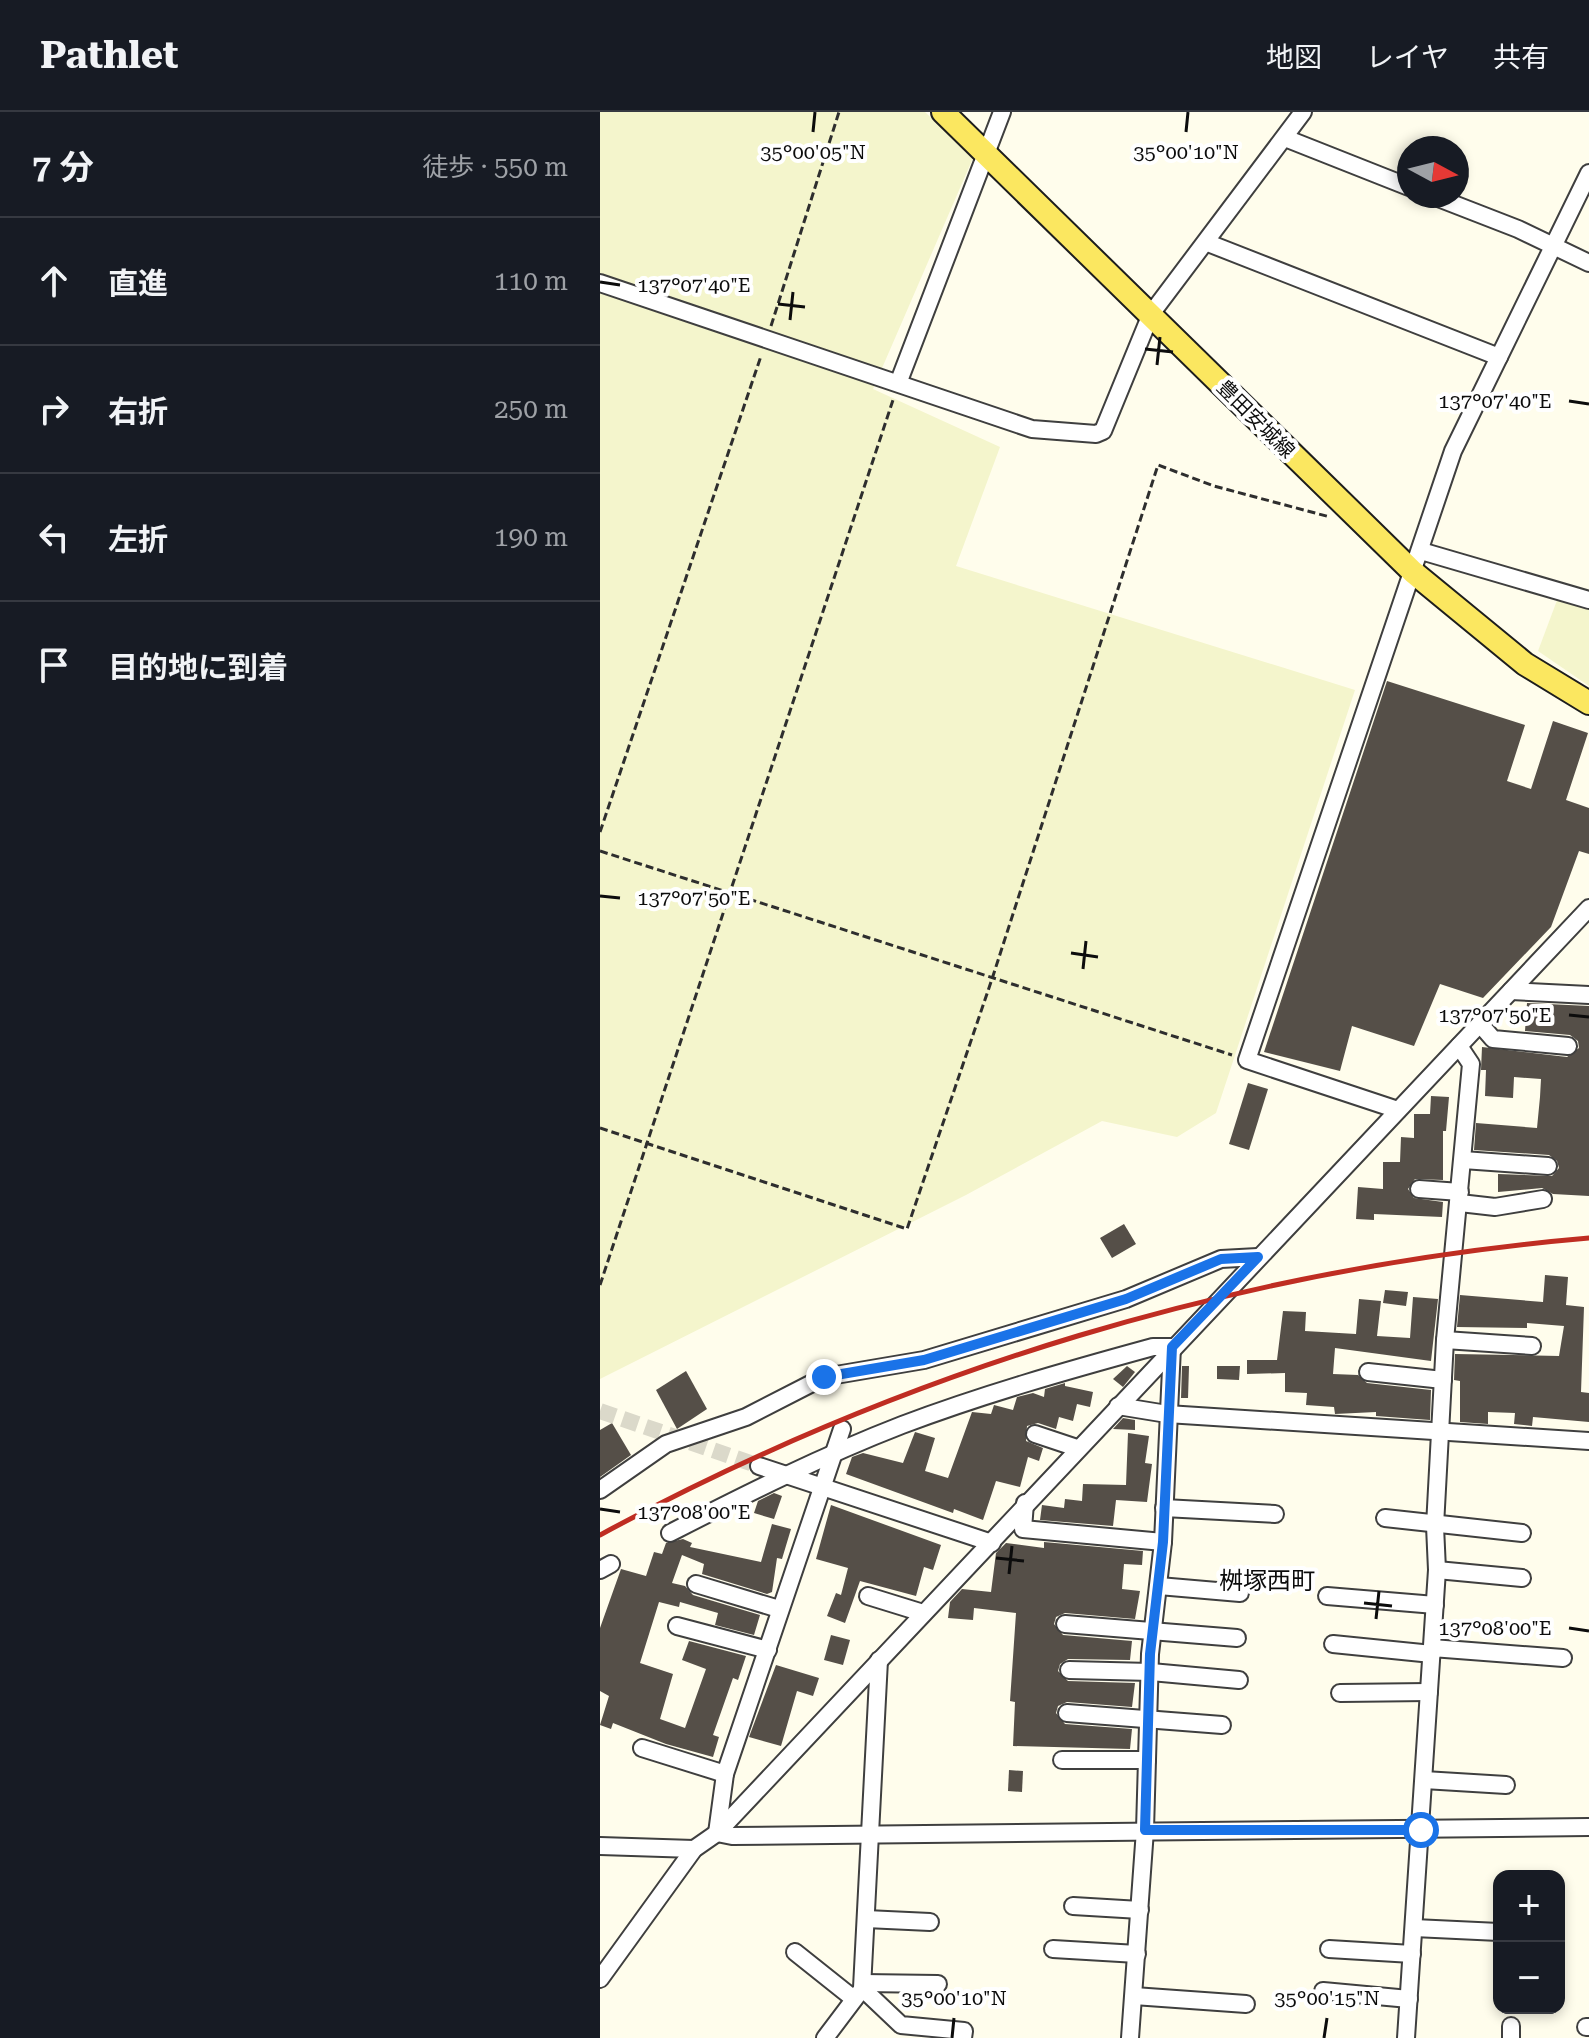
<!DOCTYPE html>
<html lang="ja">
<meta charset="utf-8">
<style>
:root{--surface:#171b24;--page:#20242c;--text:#f1f3f6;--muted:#9ea1a6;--line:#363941}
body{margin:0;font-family:"Roboto Serif","Noto Sans JP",serif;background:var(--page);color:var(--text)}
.controls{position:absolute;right:24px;bottom:24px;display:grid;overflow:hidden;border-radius:16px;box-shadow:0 4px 12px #0003}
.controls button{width:72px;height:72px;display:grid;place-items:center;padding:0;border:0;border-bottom:2px solid var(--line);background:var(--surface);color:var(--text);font:40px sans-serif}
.compass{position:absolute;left:797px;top:24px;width:72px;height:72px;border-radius:50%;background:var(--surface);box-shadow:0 4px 12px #0003;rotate:97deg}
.stop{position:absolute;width:24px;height:24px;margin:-18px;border:6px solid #1a73e8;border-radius:50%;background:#fff}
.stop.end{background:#1a73e8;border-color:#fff;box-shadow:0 2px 8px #0008}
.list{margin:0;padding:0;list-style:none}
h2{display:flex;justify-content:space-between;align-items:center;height:104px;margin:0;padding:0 32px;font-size:34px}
h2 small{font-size:26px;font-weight:400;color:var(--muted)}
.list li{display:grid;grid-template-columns:52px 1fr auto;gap:24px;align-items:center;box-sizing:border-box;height:128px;padding:0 32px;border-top:2px solid var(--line)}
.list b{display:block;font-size:30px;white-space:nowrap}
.list em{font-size:26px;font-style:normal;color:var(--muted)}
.icon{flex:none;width:44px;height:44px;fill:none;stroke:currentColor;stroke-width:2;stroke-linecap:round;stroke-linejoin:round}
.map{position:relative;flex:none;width:989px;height:1926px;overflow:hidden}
header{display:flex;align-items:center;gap:48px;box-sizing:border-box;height:112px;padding:0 40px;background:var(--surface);border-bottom:2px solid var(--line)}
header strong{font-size:38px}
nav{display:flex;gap:44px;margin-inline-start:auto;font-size:28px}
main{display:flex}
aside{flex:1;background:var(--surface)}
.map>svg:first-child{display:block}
</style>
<header>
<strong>Pathlet</strong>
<nav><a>地図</a><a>レイヤ</a><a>共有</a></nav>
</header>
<main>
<aside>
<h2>7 分<small>徒歩 · 550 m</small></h2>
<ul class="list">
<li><svg class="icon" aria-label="ahead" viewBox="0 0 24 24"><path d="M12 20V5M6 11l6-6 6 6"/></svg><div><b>直進</b></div><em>110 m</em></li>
<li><svg class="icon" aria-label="right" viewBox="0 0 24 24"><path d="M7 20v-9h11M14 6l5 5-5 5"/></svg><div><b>右折</b></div><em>250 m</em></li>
<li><svg class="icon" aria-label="left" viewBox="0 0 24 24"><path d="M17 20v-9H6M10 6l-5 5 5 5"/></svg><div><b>左折</b></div><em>190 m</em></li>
<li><svg class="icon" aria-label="arrive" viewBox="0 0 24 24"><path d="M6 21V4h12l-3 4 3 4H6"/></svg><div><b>目的地に到着</b></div></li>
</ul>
</aside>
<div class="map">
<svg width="989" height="1926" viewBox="0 0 989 1926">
<rect width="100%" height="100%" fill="#fffdec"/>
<g fill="#f4f5cc">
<path d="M0,0h325l48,46 -100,231 127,58 -44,119 399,124 -139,423 -39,24 -75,-16 -136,74 -366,184z"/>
<path d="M959,483l30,12v79l-51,-35z"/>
</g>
<g fill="#554f48">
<path d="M787,569l138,44 -18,56 24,8 22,-68 35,12 -22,67 23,8v46l-10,-3 -28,76 -68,71 -43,-14 -26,62 -62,-20 -12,45 -76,-19z"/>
<path d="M927,891l62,3v190l-36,-2 -11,-6 -44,4v-18l54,2 7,-8 -2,-7 -8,-6 -75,-5 2,-27 61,5 3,-31 1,-18 -27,-2 -1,21 -28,-2 1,-26h-5l1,-23 85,10 12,-9 -1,-7 -8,-6 -45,-4z"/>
<path d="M648,971l20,6 -19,61 -20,-6z"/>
<path d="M831,984l18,1 -3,34h-3v49l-28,-1 -7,10 6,9 29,4 -1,15 -68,-3v6l-18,-1 2,-32 25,2v-27h17l1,-25 13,1v-24h16z"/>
<path d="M524,1112l12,20 -24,14 -12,-20z"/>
<path d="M945,1163l23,2 -2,28 18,2 -3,85 8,1v29l-56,-5 -1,9 -18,-2 1,-11 -27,-1v12l-28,-2v-41l-6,-1 1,-26 104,2 5,-30 -37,-3v5l-70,-1 3,-32 83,7z"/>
<path d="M785,1178l23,2 -2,14 -23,-3z"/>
<path d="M813,1185l25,2 -7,62 -96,-13 -2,26 25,1 9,8 64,7 -1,30 -54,-4v-4l-41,2 -1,-7 -28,-2 1,-12 -22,-1v-19l-38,1v-14h30l6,-49 23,1 -1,19 51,3 3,-35 22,2 -4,35 33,2z"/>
<path d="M527,1254l8,6 -12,15 -10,-8z"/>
<path d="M582,1254h7l-1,32h-7z"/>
<path d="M617,1254h23l-1,14 -22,-1z"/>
<path d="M86,1259l21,38 -30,20 -21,-39z"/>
<path d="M465,1271v3l28,6 -3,15 -13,-3 -4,17 -14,-4 -3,12 -18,-6 -11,3 -1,15 17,7 -4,13 -11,-4 -8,30 -24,-6 -13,39 -29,-11 -1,4 -107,-39 6,-17 11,-4 40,10 12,-31 20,6 -10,33 23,7 24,-66 19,2 3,-9 19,5 4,-13 16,-4 11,4 1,-8z"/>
<path d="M523,1306l12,2v10l-22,-1z"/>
<path d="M12,1311l19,32 -31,22v-47z"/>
<path d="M528,1321l21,3 -4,27 7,1 -5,38 -31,-2 -3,26 -73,-6 2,-15 22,3 1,-9 17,2 1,-17 43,1z"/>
<path d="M174,1381l8,3 -8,23 -20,-6 4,-12z"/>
<path d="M231,1393l110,40 -8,25 -9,-3 -8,29 -56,-15 -15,42 -18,-7 9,-23 5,2 7,-27 -32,-9z"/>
<path d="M172,1412l19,5 -9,30 -5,-1 -5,34 -5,2 -65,-20 2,-10 -22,-9 -10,28 13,3 8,9 67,20 -6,20 -39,-10 3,-12 -38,-11 -1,5 -20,-5 -19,61 33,11 -13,45 25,9 21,-59 -24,-9 7,-19 57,15 -8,24 -5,-2 -20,57 6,2 -6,20 -47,-13 -53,-21 -2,6 -11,-4 9,-29 -9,-5v-63l21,-59 25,7 8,-24 8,2 4,-11 17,-4 9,4 -2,4 71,15z"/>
<path d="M444,1430l99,9 -1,14 -18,-1 -2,25 18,2 -5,28 -70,-6 -9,4 -2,7 9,11 69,6 -2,19 -62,-1 -8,5 -2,7 10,10 67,2 -3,24 -65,-5 -9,4 -2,7 9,11 67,5 -2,20 -117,-3 2,-44 -5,-1 6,-88 -42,-5 -1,12 -25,-2 2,-16 12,-13 29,3 5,-39 10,-10 38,5z"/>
<path d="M231,1523l19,5 -7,25 -19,-5z"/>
<path d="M176,1553l43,13 -6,18 -16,-5 -16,55 -32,-9z"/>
<path d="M409,1658l14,1 -1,21 -14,-1z"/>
</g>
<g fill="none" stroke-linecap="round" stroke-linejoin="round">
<path stroke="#dbd9ca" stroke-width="16" stroke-dasharray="16 8" stroke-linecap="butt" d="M0,1299l159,55"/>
<defs>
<g id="minor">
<path d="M685,26l124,49"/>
<path d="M833,84l85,33 71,34"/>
<path d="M608,131l291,114"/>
<path d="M0,171l432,146 64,5 7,-3 48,-117 152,-202"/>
<path d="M299,269l103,-269"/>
<path d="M821,439l168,49"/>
<path d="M911,879l78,4"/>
<path d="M880,912l13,15 75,7"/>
<path d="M798,998l-151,-50 206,-609 136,-278"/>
<path d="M863,1048l85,6"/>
<path d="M819,1077l41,3"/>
<path d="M860,1091l35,4 48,-8"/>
<path d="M845,1228l87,6"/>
<path d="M768,1260l75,8"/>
<path d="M518,1294l49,8 422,27"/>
<path d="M435,1322l42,14"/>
<path d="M159,1354l233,77"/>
<path d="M0,1378l66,-46 80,-27 78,-40 100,-17 202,-61 95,-40 37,-2"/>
<path d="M425,1391l-2,26 140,13"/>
<path d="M564,1396l111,6"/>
<path d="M785,1406l137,15"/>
<path d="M70,1421c76,-39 152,-77 232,-108 82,-31 167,-55 251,-78h19l-9,195 -13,112 -5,176 -15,208"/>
<path d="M0,1458l11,-6"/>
<path d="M837,1458l85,8"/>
<path d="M96,1472l83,25"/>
<path d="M559,1474l81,7"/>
<path d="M268,1484l55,17"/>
<path d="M727,1484l108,9"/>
<path d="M465,1512l172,14"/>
<path d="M77,1514l91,24"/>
<path d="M733,1532l99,10"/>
<path d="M832,1536l131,10"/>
<path d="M279,1548l-17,328 39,37 63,6 -1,7"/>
<path d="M469,1558l82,2 88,8"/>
<path d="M740,1581l89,-1"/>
<path d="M467,1601l155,12"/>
<path d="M42,1636l83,26"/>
<path d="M462,1648h85"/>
<path d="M824,1668l82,5"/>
<path d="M117,1721l15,3 857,-9"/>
<path d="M117,1721l8,-59 117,-345"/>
<path d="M0,1734l94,3"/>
<path d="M473,1794l67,4"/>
<path d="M266,1807l64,3"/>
<path d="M814,1816l85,4"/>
<path d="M453,1837l84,5"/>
<path d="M729,1837l83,5"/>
<path d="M195,1840l59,47"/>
<path d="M0,1867l94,-130 23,-16 872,-925"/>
<path d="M263,1871l75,1"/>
<path d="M723,1879l86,8"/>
<path d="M534,1884l112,8"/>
<path d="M911,1914v12"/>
<path d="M986,1915h3"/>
<path d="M225,1926l34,-45"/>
<path d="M806,1926l31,-468 -2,-44 10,-186 26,-276 -12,-18"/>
</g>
<path id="major" d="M343,0l470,460 112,92 64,39"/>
</defs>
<use href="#minor" stroke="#3f3f3f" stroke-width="20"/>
<use href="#major" stroke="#1d1d1d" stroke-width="26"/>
<g stroke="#2e2e2e" stroke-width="3" stroke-dasharray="8 4" stroke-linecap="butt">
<path d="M171,214l68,-214"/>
<path d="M0,720l161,-476"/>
<path d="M0,739l632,204"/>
<path d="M0,1016l307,101 85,-250 166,-514 56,21 116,31"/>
<path d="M0,1173l293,-885"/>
</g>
<use href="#minor" stroke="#fff" stroke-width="16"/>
<use href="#major" stroke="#fbe760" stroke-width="22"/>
<path stroke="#bf2d22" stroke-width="5" d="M0,1423c306,-166 642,-267 989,-297"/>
</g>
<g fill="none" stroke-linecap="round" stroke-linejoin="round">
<path stroke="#1a73e8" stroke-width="10" d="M224,1265l100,-17 202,-61 95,-40 37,-2 -86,90 -9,195 -13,112 -5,176h276"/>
</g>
<path fill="none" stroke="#0c0c0c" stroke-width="3" d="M213,20l2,-20M586,20l2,-20M0,170l20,3M178,192l27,3M190,208l3,-28M545,237l28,3M557,253l3,-28M969,289l20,3M0,784l20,2M471,841l27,4M483,857l3,-28M969,903l20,2M0,1397l20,3M396,1446l28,3M409,1462l3,-28M764,1491l28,3M776,1507l3,-28M969,1516l20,3M352,1926l2,-20M724,1926l3,-20"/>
<g text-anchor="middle" stroke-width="8" stroke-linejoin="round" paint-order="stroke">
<g font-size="20" fill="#0c0c0c" stroke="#fff">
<text transform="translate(656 307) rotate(45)" y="7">豊田安城線</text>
</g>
<g font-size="24" fill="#0c0c0c" stroke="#fff">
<text x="667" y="1477">桝塚西町</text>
</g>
</g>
<g font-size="20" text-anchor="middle" fill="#0c0c0c" stroke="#fff" stroke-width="8" stroke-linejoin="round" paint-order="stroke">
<text x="213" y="47">35°00'05"N</text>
<text x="586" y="47">35°00'10"N</text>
<text x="94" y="180">137°07'40"E</text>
<text x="895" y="296">137°07'40"E</text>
<text x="94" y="793">137°07'50"E</text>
<text x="895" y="910">137°07'50"E</text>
<text x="94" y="1407">137°08'00"E</text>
<text x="895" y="1523">137°08'00"E</text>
<text x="354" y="1893">35°00'10"N</text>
<text x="727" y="1893">35°00'15"N</text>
</g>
</svg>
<div class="controls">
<button>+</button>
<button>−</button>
</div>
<svg class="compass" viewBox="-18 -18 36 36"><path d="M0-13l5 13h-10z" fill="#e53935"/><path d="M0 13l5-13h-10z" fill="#9ea1a6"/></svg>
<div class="stop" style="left:821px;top:1718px"></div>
<div class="stop end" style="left:224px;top:1265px"></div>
</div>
</main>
